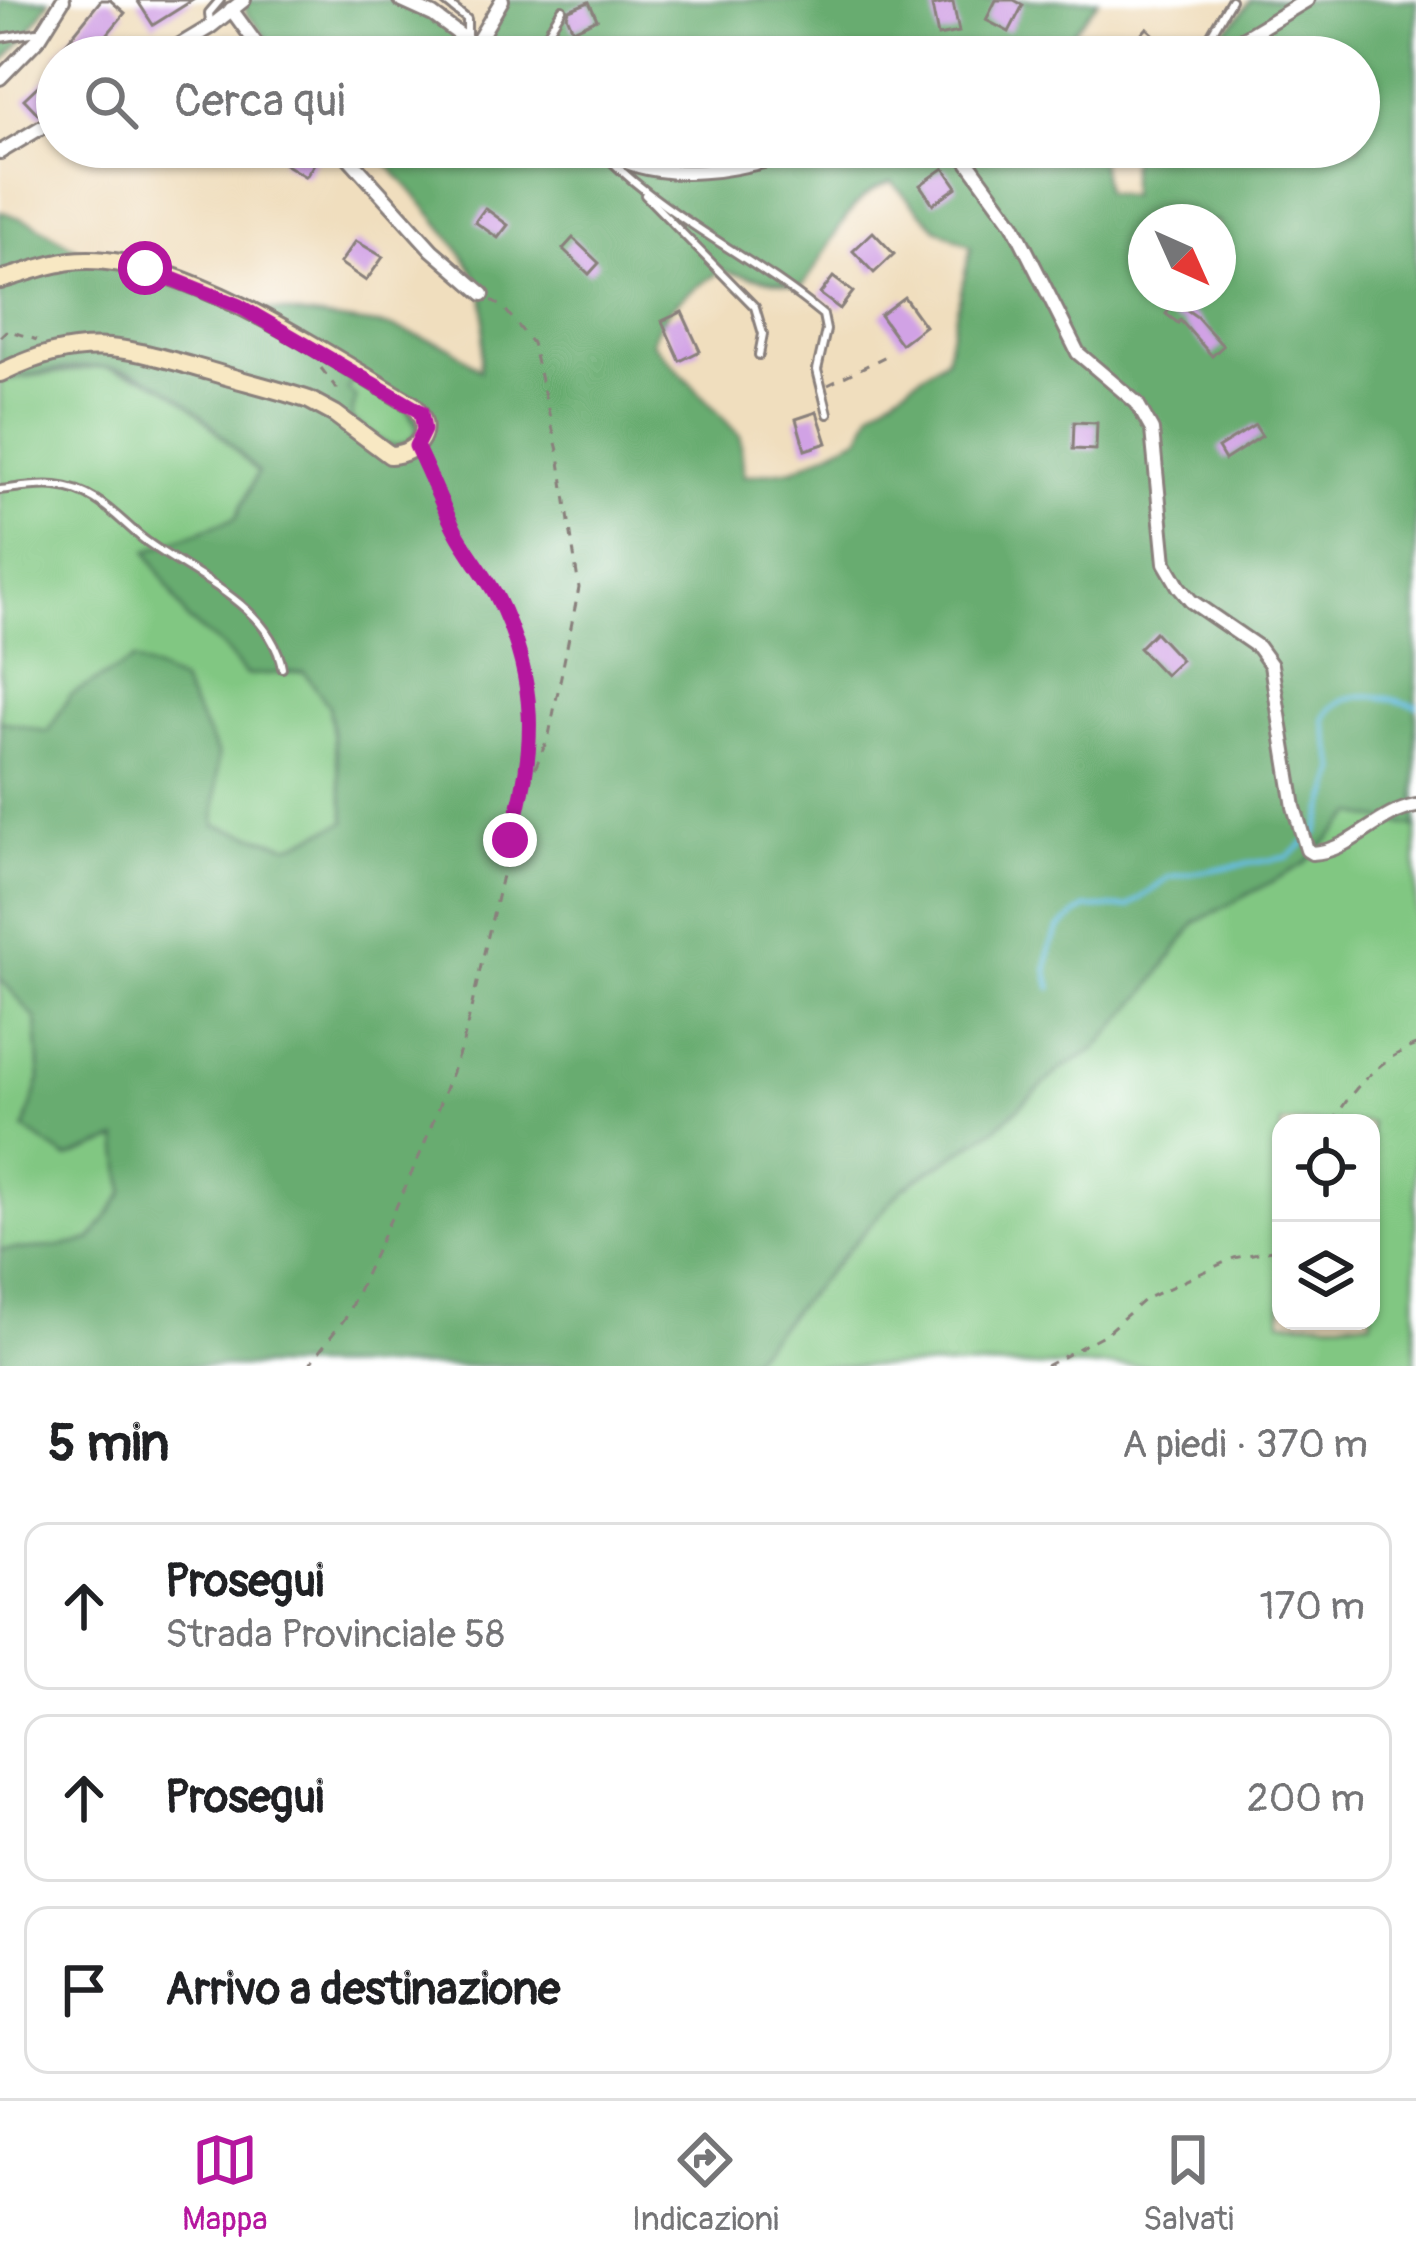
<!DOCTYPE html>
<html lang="it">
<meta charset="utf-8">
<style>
:root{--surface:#fff;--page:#f6f6f6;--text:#202124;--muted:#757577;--line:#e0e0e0;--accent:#b5179e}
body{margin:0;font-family:Pangolin,sans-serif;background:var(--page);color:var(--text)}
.controls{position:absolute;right:36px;bottom:36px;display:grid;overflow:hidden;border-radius:24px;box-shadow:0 3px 9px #0004}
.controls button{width:108px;height:108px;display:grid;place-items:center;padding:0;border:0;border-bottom:3px solid var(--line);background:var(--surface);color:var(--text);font:60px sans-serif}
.compass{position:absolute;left:1128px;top:204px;width:108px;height:108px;border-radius:50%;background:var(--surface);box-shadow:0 3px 9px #0004;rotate:135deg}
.stop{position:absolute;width:36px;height:36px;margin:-27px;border:9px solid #b5179e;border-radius:50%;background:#fff}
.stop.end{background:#b5179e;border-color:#fff;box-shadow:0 3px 12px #0008}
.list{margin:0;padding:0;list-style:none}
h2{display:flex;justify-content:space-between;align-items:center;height:156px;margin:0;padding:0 48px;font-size:51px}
h2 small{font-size:39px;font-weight:400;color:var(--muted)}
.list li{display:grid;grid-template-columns:78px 1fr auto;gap:36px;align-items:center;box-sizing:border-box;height:168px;margin:0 24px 24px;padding:0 24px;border:3px solid var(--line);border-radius:24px}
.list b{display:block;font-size:45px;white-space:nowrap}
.list p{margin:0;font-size:39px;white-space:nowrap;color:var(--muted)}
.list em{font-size:39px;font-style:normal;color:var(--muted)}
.icon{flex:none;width:66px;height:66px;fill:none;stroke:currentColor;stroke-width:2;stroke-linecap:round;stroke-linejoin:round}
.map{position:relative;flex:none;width:1416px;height:1366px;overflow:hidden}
.search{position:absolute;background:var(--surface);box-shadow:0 3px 9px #0004;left:36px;right:36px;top:36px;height:132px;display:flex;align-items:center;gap:30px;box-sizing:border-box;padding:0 42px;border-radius:66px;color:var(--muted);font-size:45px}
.sheet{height:732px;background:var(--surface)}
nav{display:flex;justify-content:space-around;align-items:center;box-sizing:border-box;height:168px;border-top:3px solid var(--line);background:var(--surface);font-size:33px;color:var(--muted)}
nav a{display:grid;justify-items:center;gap:6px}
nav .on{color:var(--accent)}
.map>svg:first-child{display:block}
</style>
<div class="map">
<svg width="1416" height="1366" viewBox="0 0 1416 1366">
<rect width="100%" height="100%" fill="#fff"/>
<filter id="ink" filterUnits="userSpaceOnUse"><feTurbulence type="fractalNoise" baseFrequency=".00833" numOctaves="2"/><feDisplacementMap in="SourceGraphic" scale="24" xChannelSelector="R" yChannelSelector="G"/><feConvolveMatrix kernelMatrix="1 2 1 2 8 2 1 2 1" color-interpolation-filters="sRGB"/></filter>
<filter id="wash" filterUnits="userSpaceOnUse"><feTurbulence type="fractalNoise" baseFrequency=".004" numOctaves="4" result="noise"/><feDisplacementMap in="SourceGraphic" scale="48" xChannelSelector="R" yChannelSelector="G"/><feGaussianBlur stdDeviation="2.7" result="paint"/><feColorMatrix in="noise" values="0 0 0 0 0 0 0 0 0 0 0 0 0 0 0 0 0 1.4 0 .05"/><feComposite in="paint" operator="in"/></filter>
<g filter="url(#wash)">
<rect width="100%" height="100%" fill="#f0debe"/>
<g fill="#81c782" stroke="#52745e" stroke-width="3" fill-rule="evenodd">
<path d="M104,367l37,10 38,17 79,79 -22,45 -89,34 41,68 36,28 22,27 58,-4 25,35 17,116 -56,24 -76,-21 4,-71 -38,-73 -110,14 -22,37 -48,-11v-341z"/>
<path d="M353,376l53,33 12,20 -8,13 -17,7 -42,-30 2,-14 -5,-15z"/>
<path d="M1354,813l62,14 -1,539h-671l159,-178 92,-59 66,-60 34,-20 51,-57 49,-69 109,-59zM1281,1123h90v198h-90z"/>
<path d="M0,978l36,41 4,60 -15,50 93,10 6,54 -33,47 -32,7 -59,3z"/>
</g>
<g fill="#68ac70" stroke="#456756" stroke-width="3" fill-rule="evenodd">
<path d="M0,0h50l-25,38 -25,26z"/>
<path d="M400,0l76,44 14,-8 18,-36h591l-23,28 -13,29h-781l-35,-43 -4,-13z"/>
<path d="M1251,0h165v827l-62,-13 -50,50 -109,59 -49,69 -51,57 -34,20 -66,60 -92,59 -159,178h-744v-116l59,-3 32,-7 33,-48 -6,-53 -51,19 -43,-29 16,-50 -4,-60 -36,-41v-257l48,11 22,-37 64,-35 46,21 38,73 -3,71 75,21 56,-25 -17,-115 -25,-34 -58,3 -22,-27 -36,-28 -41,-69 89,-33 22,-46c-44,-43 -87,-100 -154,-105 -32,-2 -72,8 -104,13v-169l32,11 64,39 143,45 153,21 59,20 29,23c2,-22 7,-53 3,-75 -7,-35 -86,-123 -114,-148h729l7,45 25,4v-29l6,-20h223v-90h-186c17,-16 42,-17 60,-34 7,-6 12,-16 18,-23zM892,182l44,46 35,19 -25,111 -74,52 -11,26 -67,33 -50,7 -4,-40 -88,-94c9,-33 41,-54 70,-71l79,16c31,-34 42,-92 91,-105zM1146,222h72v72h-72zM353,377l53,32 11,14 -2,13c-26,22 -42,1 -64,-17l5,-21 -8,-8z"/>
</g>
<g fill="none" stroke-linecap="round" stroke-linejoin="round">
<path stroke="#67bee4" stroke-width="4.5" d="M1051,988l-4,-18 3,-23 9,-19 26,-20 44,-1 40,-30 119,-20 29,-24 20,-62 -13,-52c19,-35 62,-22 92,-13"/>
</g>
<g id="blocks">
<g fill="#d1a2e5">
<path d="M101,0h9l15,13 -25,30 15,14h-60z"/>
<path d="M137,0h56l-40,25z"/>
<path d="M996,0h18l9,5 -14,27 -23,-12z"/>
<path d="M589,2l8,17 -24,11 -6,-14 2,-6z"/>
<path d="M953,2l6,30 -21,4 -6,-30z"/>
<path d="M1147,28l17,16 -12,13h-14l-9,-9z"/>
<path d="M57,68v40l-17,8 -16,-17z"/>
<path d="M290,147h34l-18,30 -25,-15z"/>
<path d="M944,168l13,19 -24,17 -13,-19z"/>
<path d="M485,208l23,17 -10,13 -23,-16z"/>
<path d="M873,232l21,22 -20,19 -21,-22z"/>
<path d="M573,238l26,25 -10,11 -26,-25z"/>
<path d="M356,241l27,16 -17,24 -26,-18z"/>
<path d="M833,277l20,15 -13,17 -20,-15z"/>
<path d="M1164,294l33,23 26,29 -11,10 -32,-36 -2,3 -12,-9 4,-6 -9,-10z"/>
<path d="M904,297l21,29 -24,18 -21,-29z"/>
<path d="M682,312l18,39 -20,10 -18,-40z"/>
<path d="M817,412l10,31 -22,7 -9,-31z"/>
<path d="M1074,422l23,1 -1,27 -23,-1z"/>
<path d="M1255,425l7,11 -37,24 -7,-12z"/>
<path d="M1155,632l26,28 -16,15 -26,-27z"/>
</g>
</g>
</g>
<g filter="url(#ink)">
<use href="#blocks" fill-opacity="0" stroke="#89807c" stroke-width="3"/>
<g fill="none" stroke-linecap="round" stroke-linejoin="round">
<defs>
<g id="lane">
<path d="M443,0l24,19v19"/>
<path d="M210,23l-1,-10 11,-13"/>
<path d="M0,38l43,-7"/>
<path d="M533,57l29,-48"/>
<path d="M1198,57l33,-57"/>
<path d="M608,158c62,62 147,100 215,157l3,15 -9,40 11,44"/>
<path d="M645,195l110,112 8,27 -4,21"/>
<path d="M0,490c18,-2 38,-6 56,-4 40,4 59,30 86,52 46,36 129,66 140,130"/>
</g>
<g id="street">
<path d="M400,0l33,15 57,42"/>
<path d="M231,9l35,48"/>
<path d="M476,44l26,-44"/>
<path d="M160,57l50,-30 34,-27"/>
<path d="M1212,57l95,-57"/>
<path d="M0,78l40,-41 23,-37"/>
<path d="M339,147l93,103 51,44"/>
<path d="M598,147c62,43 147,22 213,0"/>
<path d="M957,147l56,77 65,129 59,50 15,27 13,133 14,24 12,14 67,46 13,18 23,142 13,43 5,3c40,-2 65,-40 104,-47"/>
<path d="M0,152l57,-34"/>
</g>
<path id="secondary" d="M0,280c23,-6 47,-16 71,-19 101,-13 256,94 342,144 23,23 6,49 -23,50l-55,-41 -26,-14c-33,-11 -67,-19 -100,-29 -85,-24 -124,-39 -209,2"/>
</defs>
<use href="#lane" stroke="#89807c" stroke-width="12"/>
<use href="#street" stroke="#89807c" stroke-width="18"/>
<use href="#secondary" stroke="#89807c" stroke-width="22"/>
<g stroke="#89807c" stroke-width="3" stroke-dasharray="9 9" stroke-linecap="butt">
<path d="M492,300l12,8 28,35 27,112 20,133 -30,147 -25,60"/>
<path d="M0,337l7,-7 30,10"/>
<path d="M321,368l16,21v6"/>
<path d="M828,385l64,-32"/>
<path d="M1333,1123c17,-33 48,-65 83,-78"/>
<path d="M308,1366l38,-49 76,-167 41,-107 64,-275 5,-48 -4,-37 -11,-36 -23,-56 -39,-61 -32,-70"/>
<path d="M1046,1366l59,-32 40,-35 89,-41 47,-10"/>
</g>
<use href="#lane" stroke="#fff" stroke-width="6"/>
<use href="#street" stroke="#fff" stroke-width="12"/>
<use href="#secondary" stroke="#f8e8c3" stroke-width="16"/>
</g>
</g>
<g fill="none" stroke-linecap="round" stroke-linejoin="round" filter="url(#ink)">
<path stroke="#b5179e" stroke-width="15" d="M145,268l94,38 182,106 3,18 -8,16c14,28 25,58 40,86 12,22 28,41 40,63 43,85 41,156 14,245"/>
</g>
</svg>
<div class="controls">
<button><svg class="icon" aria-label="locate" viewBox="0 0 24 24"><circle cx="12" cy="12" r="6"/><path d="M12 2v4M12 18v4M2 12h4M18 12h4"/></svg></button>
<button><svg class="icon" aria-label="layers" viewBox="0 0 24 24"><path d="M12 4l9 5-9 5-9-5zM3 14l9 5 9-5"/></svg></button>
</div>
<svg class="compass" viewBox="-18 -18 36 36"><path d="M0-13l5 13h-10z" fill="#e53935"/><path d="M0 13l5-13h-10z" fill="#757577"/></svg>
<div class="stop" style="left:145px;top:268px"></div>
<div class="stop end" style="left:510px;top:840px"></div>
<div class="search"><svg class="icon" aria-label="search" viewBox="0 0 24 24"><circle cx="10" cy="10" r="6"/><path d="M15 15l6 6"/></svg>Cerca qui</div>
</div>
<section class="sheet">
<h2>5 min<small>A piedi · 370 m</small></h2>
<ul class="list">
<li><svg class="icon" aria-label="ahead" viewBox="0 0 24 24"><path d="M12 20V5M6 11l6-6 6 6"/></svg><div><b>Prosegui</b><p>Strada Provinciale 58</p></div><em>170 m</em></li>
<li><svg class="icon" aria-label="ahead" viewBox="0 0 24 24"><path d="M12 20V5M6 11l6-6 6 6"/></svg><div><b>Prosegui</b></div><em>200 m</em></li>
<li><svg class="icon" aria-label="arrive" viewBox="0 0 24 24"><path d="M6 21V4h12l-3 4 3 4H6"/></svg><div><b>Arrivo a destinazione</b></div></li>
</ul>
</section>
<nav>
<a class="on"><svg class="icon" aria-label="map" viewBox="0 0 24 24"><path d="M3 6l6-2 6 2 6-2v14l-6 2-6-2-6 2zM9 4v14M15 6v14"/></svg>Mappa</a>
<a><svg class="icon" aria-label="directions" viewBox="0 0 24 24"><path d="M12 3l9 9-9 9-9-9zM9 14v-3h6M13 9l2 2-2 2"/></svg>Indicazioni</a>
<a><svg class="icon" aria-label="saved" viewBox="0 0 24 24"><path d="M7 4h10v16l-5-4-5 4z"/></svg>Salvati</a>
</nav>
